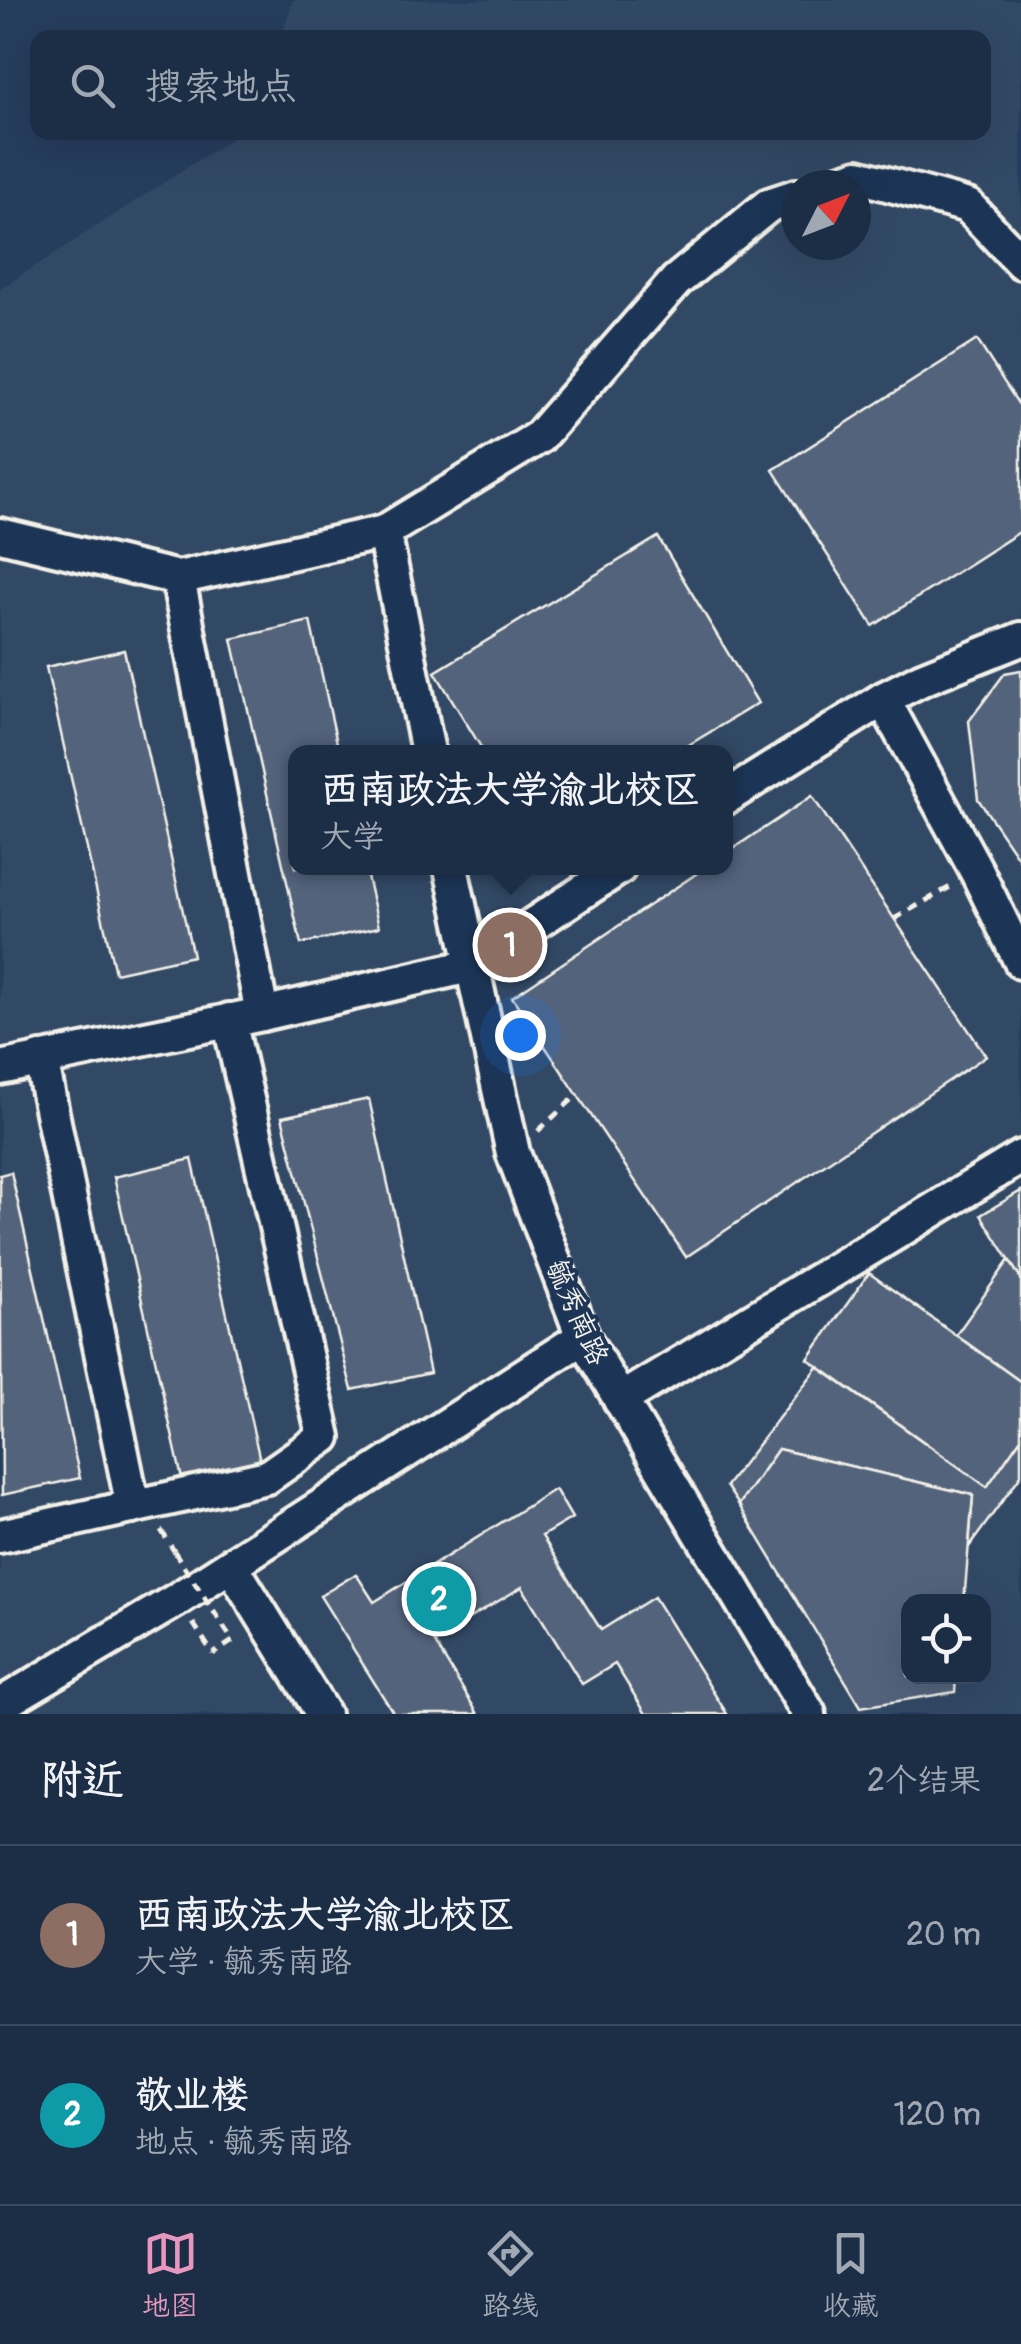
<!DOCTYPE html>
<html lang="zh">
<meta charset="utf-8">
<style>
:root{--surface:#1c2e46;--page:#293a51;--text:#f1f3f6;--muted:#a0a8b3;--line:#3a4a5f;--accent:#e797bd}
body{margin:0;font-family:Pangolin,"LXGW WenKai TC",sans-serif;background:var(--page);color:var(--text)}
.controls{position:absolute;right:30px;bottom:30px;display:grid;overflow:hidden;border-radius:20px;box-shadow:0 10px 40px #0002}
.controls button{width:90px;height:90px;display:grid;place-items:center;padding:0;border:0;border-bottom:2px solid var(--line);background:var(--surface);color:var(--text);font:50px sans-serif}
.compass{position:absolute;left:781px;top:170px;width:90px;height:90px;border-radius:50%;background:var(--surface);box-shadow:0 10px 40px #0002;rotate:48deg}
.you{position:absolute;left:520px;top:1035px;width:35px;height:35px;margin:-25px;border:8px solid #fff;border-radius:50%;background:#1a73e8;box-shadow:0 0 0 15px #1a73e833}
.badge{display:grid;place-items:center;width:65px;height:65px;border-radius:50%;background:var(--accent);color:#fff;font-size:32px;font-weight:700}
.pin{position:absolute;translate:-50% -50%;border:5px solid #fff;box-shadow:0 2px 10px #0006}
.popup{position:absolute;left:288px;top:745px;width:445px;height:130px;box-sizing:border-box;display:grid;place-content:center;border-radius:20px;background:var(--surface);filter:drop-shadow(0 2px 8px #0005);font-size:32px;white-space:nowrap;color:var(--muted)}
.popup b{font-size:38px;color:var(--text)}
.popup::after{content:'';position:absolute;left:50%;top:100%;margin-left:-20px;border:20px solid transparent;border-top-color:var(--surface)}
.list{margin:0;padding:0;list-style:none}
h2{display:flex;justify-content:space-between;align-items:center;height:130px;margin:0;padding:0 40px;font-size:42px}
h2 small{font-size:32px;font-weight:400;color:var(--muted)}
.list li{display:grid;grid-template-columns:65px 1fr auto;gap:30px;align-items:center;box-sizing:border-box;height:180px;padding:0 40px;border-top:2px solid var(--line)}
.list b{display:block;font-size:38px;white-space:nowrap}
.list p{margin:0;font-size:32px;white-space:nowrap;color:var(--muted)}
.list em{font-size:32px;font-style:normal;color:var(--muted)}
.icon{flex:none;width:55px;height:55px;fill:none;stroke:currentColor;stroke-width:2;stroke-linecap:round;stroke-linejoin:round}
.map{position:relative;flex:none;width:1021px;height:1714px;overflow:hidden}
.search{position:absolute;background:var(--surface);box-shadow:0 10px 40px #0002;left:30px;right:30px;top:30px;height:110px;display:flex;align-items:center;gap:25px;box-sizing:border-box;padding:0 35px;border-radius:20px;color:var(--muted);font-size:38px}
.sheet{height:490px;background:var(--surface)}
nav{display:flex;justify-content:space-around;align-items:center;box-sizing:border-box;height:140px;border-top:2px solid var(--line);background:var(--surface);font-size:28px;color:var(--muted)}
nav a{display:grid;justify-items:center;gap:5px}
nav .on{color:var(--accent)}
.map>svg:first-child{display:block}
</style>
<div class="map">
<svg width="1021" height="1714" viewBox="0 0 1021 1714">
<rect width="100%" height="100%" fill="#263d5d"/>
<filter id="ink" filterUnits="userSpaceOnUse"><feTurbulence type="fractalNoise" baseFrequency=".01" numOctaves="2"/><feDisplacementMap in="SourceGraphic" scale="20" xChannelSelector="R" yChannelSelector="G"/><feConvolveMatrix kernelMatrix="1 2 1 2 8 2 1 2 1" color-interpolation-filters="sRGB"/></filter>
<g filter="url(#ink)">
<path fill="#334966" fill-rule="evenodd" d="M293,0h728v1714h-1021v-1425l240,-156 744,-1v-94l-703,-1zM796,185h60v60h-60zM295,752h430v116h-430zM908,1602h76v74h-76z"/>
<g fill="#52647b" stroke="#f4f1e8" stroke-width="2.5">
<path d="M977,340l44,68v123l-148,95 -100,-156z"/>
<path d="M658,537l100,166 -81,49h-193l-49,-80z"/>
<path d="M310,621l29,131h-44v116h70l14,59 -78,17 -69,-305z"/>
<path d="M124,650l69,306 -78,17 -69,-306z"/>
<path d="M1021,670v192l-43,-63 -9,-78 36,-48z"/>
<path d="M812,796l174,260 -300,201 -174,-260 193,-129h20v-14z"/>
<path d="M369,1099l61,274 -78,17 -70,-273z"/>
<path d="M192,1159l69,306 -78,18 -69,-306z"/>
<path d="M11,1172l69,306 -78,17 -2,-320z"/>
<path d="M1021,1191v88l-40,-64z"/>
<path d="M1009,1260l12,19v103l-65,-47z"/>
<path d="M869,1273l152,109v56l-34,49 -179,-128z"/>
<path d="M818,1367l169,120 34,-49v37l-52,72 4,-52 -195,-46 -39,56 -13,-19z"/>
<path d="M778,1449l195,46 -9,107h-56v74h48l-1,16 -94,15 -122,-202z"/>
<path d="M555,1489l17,29 -30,18 59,94 53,-33 73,117h-81l-31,-50 -33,20 -60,-97 -89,53 45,74h-84l-74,-118 36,-22 18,28z"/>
</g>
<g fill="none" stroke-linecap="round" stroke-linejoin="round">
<defs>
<g id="minor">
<path d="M830,185l28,-9 110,30 53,56"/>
<path d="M384,532l44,220"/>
<path d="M0,535l178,43 206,-46 155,-95 137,-156 93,-76 27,-9"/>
<path d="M178,578l84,436"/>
<path d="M883,699l94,173 44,90"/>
<path d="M725,798l158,-99 39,-20 99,-40"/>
<path d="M451,868l62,285 70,184 226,377"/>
<path d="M41,1059l92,448"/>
<path d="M0,1068l262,-54 208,-48 149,-98"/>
<path d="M620,1400l401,-243"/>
<path d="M0,1536l267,-59 57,-40 -95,-417"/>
<path d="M231,1565l92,149"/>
<path d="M0,1705l178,-106 405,-262"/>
</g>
</defs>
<use href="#minor" stroke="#f4f1e8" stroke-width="40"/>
<g stroke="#f4f1e8" stroke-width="5" stroke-dasharray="10 8" stroke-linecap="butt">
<path d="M894,919l58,-33"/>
<path d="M538,1131l39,-36"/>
<path d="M161,1530l13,21"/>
<path d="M193,1623l20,31"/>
</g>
<use href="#minor" stroke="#1d3557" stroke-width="32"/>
<path stroke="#f4f1e8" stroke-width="5" stroke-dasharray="10 8" stroke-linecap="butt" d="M174,1551l59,90 -20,13"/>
</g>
</g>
<g text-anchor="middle" stroke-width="8" stroke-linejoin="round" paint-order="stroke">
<g font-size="28" fill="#f4f1e8" stroke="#1d3557">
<text transform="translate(578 1312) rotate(66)" y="10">毓秀南路</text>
</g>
</g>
</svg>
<div class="controls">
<button><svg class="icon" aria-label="locate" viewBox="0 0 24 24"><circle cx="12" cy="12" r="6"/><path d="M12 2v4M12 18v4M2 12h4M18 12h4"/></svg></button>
</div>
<svg class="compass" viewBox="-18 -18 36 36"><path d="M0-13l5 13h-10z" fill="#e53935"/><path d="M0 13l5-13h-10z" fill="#a0a8b3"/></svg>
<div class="you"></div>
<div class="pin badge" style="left:510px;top:945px;background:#8d6e63">1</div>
<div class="popup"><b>西南政法大学渝北校区</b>大学</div>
<div class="pin badge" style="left:439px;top:1599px;background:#0f9aa8">2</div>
<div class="search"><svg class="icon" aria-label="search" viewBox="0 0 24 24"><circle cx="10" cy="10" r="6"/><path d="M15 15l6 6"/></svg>搜索地点</div>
</div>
<section class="sheet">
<h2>附近<small>2个结果</small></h2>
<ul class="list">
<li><span class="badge" style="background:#8d6e63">1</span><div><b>西南政法大学渝北校区</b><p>大学 · 毓秀南路</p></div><em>20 m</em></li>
<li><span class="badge" style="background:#0f9aa8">2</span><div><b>敬业楼</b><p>地点 · 毓秀南路</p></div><em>120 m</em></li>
</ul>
</section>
<nav>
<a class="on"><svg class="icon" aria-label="map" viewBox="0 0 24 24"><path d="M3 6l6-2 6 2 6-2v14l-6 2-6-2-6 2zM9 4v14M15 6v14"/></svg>地图</a>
<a><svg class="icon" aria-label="directions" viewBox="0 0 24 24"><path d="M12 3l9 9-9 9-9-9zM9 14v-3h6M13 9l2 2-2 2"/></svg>路线</a>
<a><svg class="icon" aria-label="saved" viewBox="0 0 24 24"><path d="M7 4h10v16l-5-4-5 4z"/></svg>收藏</a>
</nav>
